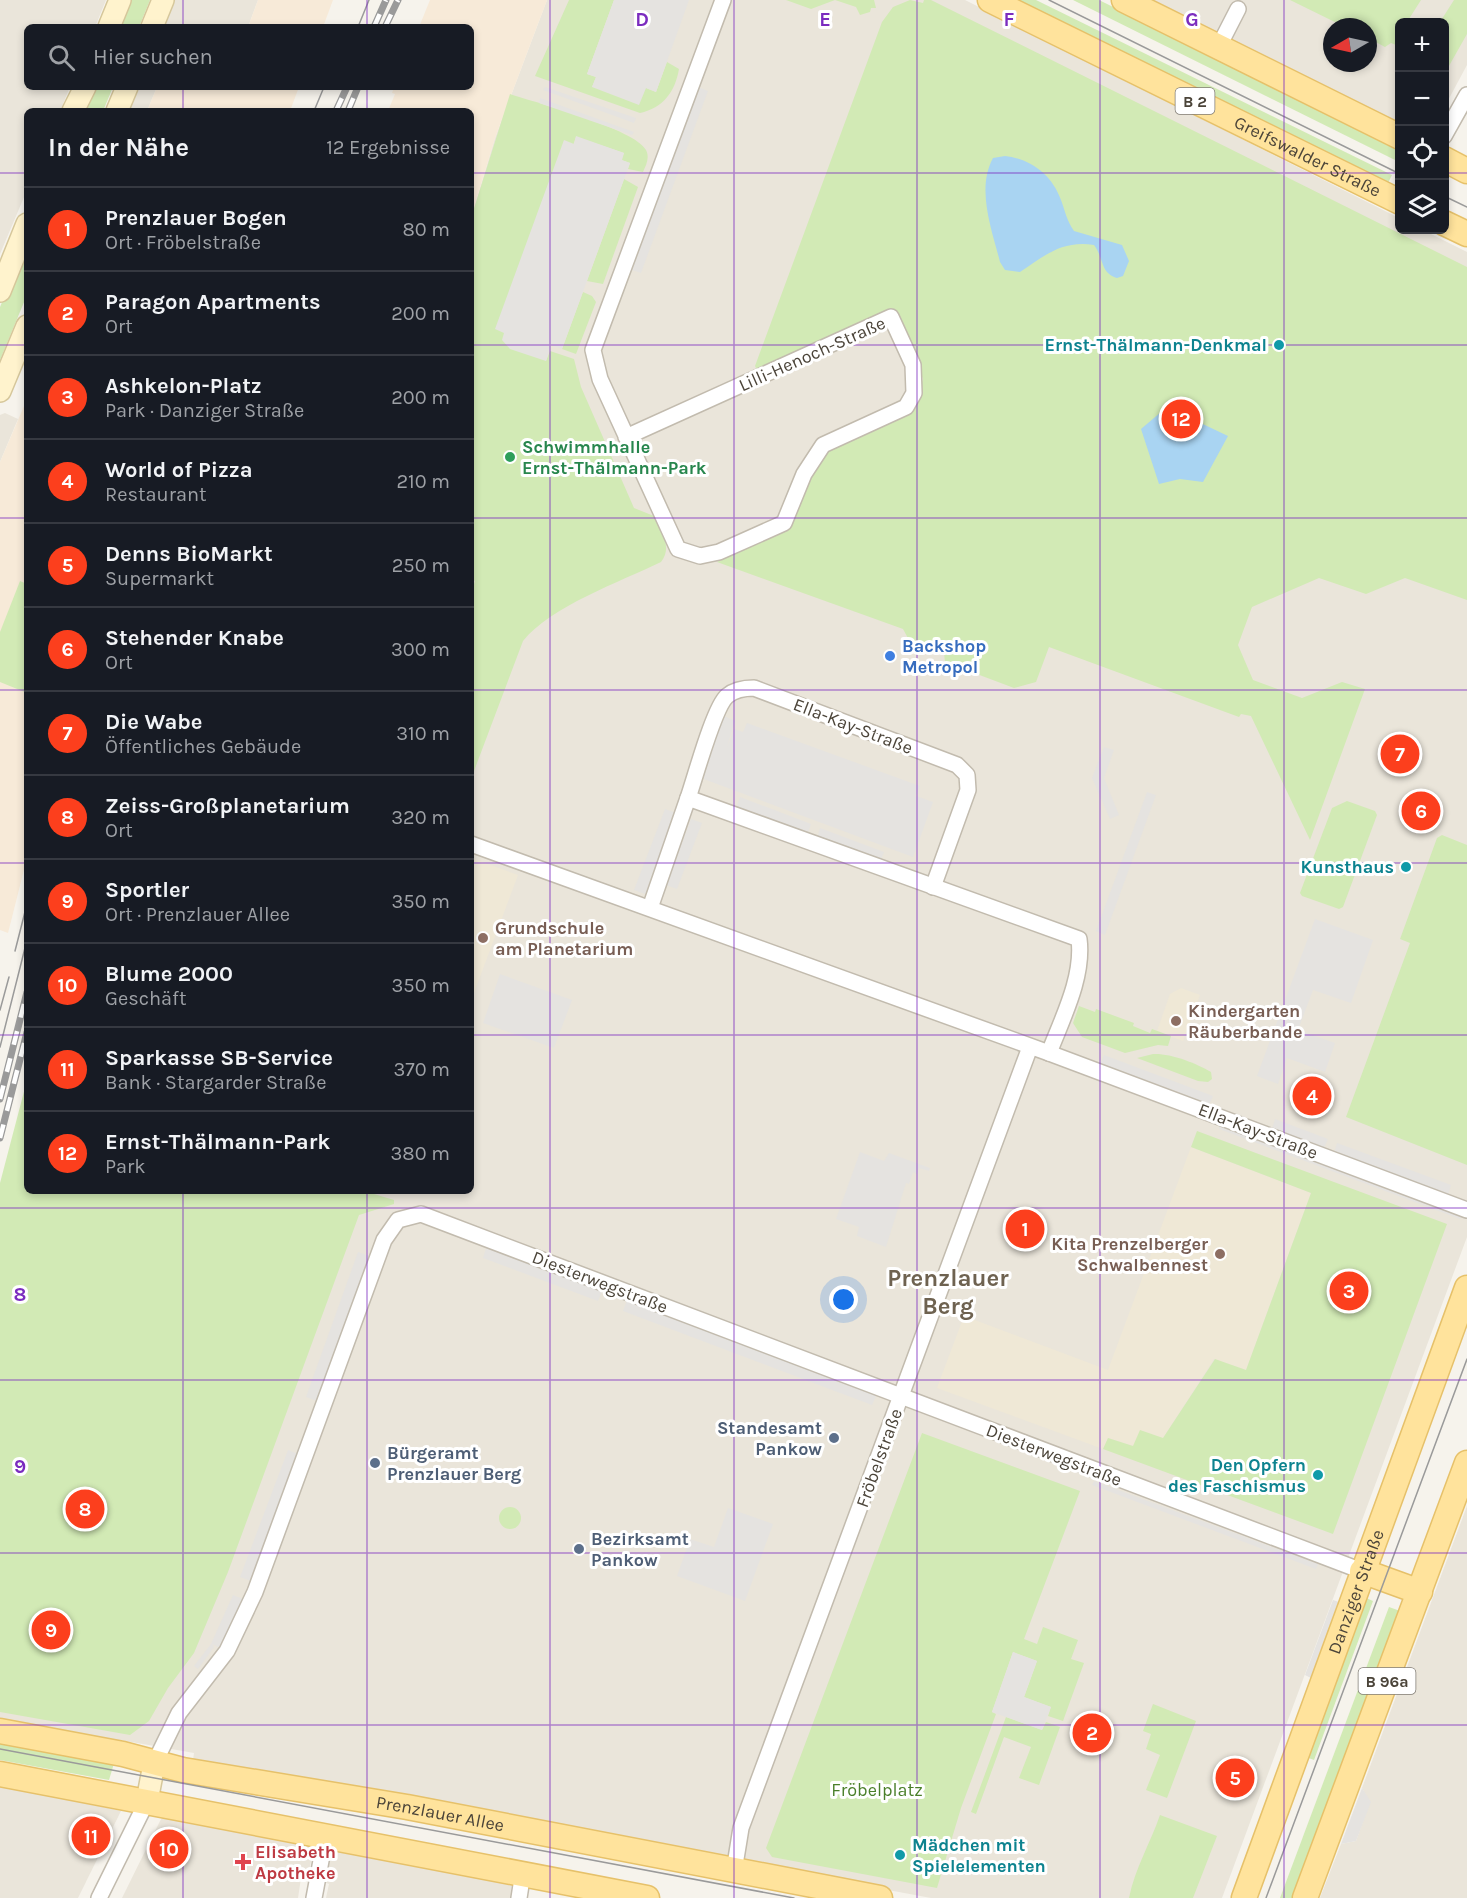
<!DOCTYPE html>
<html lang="de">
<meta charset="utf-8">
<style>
:root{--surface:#171b24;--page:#242831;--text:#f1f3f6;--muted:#9ea1a6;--line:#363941;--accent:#fc3f1d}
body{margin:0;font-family:Karla,sans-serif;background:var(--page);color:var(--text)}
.controls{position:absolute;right:18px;top:18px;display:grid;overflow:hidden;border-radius:9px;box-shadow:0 3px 9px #0003}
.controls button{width:54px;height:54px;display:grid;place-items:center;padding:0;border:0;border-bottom:2px solid var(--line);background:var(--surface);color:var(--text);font:30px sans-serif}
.compass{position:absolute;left:1323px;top:18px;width:54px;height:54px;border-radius:50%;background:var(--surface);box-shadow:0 3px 9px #0003;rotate:261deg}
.you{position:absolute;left:844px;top:1300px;width:21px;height:21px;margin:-15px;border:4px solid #fff;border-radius:50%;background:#1a73e8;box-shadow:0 0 0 9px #1a73e833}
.badge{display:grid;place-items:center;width:39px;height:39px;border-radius:50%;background:var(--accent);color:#fff;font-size:20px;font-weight:700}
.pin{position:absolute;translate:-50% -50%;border:3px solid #fff;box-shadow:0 2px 6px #0006}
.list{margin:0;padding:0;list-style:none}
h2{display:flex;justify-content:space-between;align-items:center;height:78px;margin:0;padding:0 24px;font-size:26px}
h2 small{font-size:20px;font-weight:400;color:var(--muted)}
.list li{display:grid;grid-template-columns:39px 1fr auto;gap:18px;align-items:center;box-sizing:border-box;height:84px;padding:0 24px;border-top:2px solid var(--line)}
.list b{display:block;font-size:22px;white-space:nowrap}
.list p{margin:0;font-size:20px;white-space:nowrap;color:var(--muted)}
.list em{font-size:20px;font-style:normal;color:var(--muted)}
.icon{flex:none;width:33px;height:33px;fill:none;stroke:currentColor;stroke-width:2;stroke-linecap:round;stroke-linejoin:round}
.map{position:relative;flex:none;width:1467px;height:1898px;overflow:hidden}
.search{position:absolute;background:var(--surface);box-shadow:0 3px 9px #0003;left:24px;top:24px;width:450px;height:66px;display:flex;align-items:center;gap:15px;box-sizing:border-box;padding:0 21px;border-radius:9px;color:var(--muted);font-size:22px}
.panel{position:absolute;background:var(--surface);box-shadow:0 3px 9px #0003;left:24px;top:108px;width:450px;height:1086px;border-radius:9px}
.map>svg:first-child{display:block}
</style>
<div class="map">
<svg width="1467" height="1898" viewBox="0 0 1467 1898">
<rect width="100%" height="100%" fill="#f6f3ec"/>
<g fill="#eae5da" fill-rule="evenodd">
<path d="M0,0h106l-11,27h-68v60h43l-10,24h-33v79l-27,64z"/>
<path d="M172,0h86l-10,27h-87z"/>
<path d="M547,0h418l434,218 1,12h23l44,22v985l-245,661h-291l-738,-138 1,-7 -74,-13 -2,6 -118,-22v-458l28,-75h443v-973l24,-80z"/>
<path d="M1148,0h319v65l-22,41 -1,-84h-44l-1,103zM1332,27h36v36h-36z"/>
<path d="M136,87h21l-10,24h-21z"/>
<path d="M5,413l13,6 -18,43v-47z"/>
<path d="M1467,1506v392h-147l21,-54 15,-3 14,-39 -8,-14z"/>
<path d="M0,1784l121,27 -43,87h-78z"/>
<path d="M175,1815l134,27 4,11 -6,26 -6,-1 -3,20h-176l38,-77 2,-3 12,2z"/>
<path d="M335,1848l177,35 -1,15h-185l3,-14 -5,-2 5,-26z"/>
</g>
<g fill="#f7ead8">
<path d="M258,0h75l-10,27h-75z"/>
<path d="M430,0h117l-52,138 -24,80v-107h-83l7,-17 -3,-1 2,-6h77v-60h-52z"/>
<path d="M157,87h142l-9,24h-143z"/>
<path d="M27,399v459l-19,75 -8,-3v-468z"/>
</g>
<g fill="#efe8d6">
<path d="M471,858l47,17 -47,126z"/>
<path d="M1181,988l19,7 -17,46 -26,-10 13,-37z"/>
<path d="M1191,1147l120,46 -65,177 -32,-11 -51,79 -30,8 -25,-8 -5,11 -166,-61 27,-72 144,54z"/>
</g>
<g fill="#d2eab5">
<path d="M128,0h22l-11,27h-22z"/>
<path d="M569,0h45l-27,74 9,3 -4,10 54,1 10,4 11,-30 12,7c-4,23 -16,39 -39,44l-105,-37z"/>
<path d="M786,0h88l2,8h-5l-1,4 -10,3 -4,-8 -21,-7 -24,9z"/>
<path d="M910,0l13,3 1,-3h7l536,267v333l-62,-22 -39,16 -47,-16 -67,29 -14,38 15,35 49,18 40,-16 23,7 -55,151 -59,-124 -10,-2 -2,3 -190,-70 -13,35 -22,6 -69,-26 -1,-9 -35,-13 -6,-11 -186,-67 73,-35c8,-22 15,-50 31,-69 17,-21 66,-36 91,-48l11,-31 -30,-68 -136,59 -2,-4 127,-344 11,-15z"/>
<path d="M1010,0h26l356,175 -5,10z"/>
<path d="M1073,0h26l300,149 -2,12z"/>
<path d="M1290,0h131l-14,22h-7l-4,23 -5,-2 -6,4 -17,-9v-11h-23z"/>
<path d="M1454,0h13v34l-22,39 -1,-51h-4z"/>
<path d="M91,87h22l-10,24h-22z"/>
<path d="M510,94c27,9 125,35 136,56 4,8 0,15 -3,22l-15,-3 2,-6 -9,-3 3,-7 -48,-16 -71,196 41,28 4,-10 24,8 7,28 53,121 20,8c7,15 19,31 7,46 -41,20 -110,44 -138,79l-52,138v-186l4,-12 -4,-2v-361z"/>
<path d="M624,179l14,8 -35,97 -16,-3z"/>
<path d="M27,242v53l-27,65v-53z"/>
<path d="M583,292l9,4 4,6 -20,52 -14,-5z"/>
<path d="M20,581l7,3v109l-27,-11v-50z"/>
<path d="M1347,801l28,10 2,4 -34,92 -4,2 -37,-13 -2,-3 32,-85z"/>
<path d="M1442,835l25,10v320l-121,-48 64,-174 -10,-4 37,-101z"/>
<path d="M1079,1006l16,6 1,-3 38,14 -1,3 17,7 2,-4 19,7 -3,10 -10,-1 -33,8 -43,-16 -9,-14z"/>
<path d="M1153,1054c17,-1 43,9 58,18l1,7 -4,3 -10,-1 -61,-23z"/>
<path d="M27,1080v111h337l30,9v4l-35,11 -131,357 -34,81 -26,35 -19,33 -19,14 -130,-23v-529z"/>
<path d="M1197,1131l250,93 -114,310 -230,-85 5,-11 25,8 7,-16 23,8 52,-79 31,11 65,-177 -120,-46z"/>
<path d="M922,1433l158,58 -56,148 13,5 6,-17 35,13 -7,19 13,4 -21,58 -15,-5 3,-9 -27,-10 13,-36 -24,-9 -21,60 4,2 -35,94 -24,80 -165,-31 -6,-9z"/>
<circle cx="510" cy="1518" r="11"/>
<path d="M1364,1597l9,4 -59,159 -8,-3z"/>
<path d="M1389,1607l14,5 -107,286h-16z"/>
<path d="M1153,1704l43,17 -29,77 -21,-8 14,-35 -14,-6 5,-15 -8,-3z"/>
<path d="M1006,1717l36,13 4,-8 14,5 -21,58 -20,-7 12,-31 -27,-10 -28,77 -5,-2z"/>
<path d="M0,1739l115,21 -6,20 -109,-20z"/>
<path d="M1160,1815l57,21 -24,62h-64c6,-30 21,-54 31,-83z"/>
</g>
<g fill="#e5e3e0">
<path d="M614,0h75l-33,92 -10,-4 -7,17 -47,-18 4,-10 -9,-3z"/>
<path d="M545,87l91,31 -2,5 -91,-33z"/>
<path d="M698,87l10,4 -67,182 -9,-3z"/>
<path d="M540,98l94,34 -2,3 -93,-32z"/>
<path d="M576,136l48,17 -2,7 8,3 -68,186 -11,-4 -5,16 -36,-12 -8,-9 2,-7 -9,-4 69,-189 10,4z"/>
<path d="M724,716l11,5 -8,26 7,-18 9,3 4,-9 173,63 -4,10 17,6 -20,55 -212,-79z"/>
<path d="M1104,747l10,3 -10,28 15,37 -9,4 -18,-41z"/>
<path d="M1147,792l9,3 -51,140 -9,-4z"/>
<path d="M740,797l71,27 -4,12 -71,-28z"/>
<path d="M665,809l11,4 -31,81 -11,-4z"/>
<path d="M691,819l11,4 -25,66 -11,-4z"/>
<path d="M820,828l64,24 -4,10 -63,-23z"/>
<path d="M1315,919l58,21 -22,63 -38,-13 -15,40 37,13 -10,29 -38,-14 -9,26 -21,-8z"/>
<path d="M500,974l72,26 -18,48 -71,-25z"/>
<path d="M1104,1055l109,41 -4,9 -109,-40z"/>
<path d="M1275,1119l53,20 -4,9 -52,-19z"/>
<path d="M1220,1124l242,91 -2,4 -241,-90z"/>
<path d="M1337,1143l114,42 -3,10 -114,-42z"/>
<path d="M860,1152l24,9 5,-8 41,15 -1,3 -10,-3 -2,6 -4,-2 -4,12 -3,-1 -20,64 -29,-11 2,-9 -23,-8z"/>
<path d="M486,1248l116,43 -4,10 -115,-43z"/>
<path d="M358,1252l11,4 -52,145 -11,-4z"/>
<path d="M627,1300l250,94 -5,11 -249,-94z"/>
<path d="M288,1450l10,4 -47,127 -11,-4z"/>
<path d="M1094,1481l224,83 -2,5 -224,-84z"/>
<path d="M728,1508l45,16 -28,77 -68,-25 13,-37 24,8z"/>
<path d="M233,1595l10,4 -23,49 -8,-4 2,3 -16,22 -4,-3 17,-22z"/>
<path d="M1333,1600l6,2 -28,76 -6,-3z"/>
<path d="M1013,1652l24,9 -13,36 27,10 -9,23 -50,-18z"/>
<path d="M1362,1788l9,14 -15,39 -15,3z"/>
</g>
<g fill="#a9d4f2">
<path d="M1005,156c26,3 47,19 56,44 4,11 6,21 13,31l48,14 7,16 -6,15 -6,2c-17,-5 -13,-20 -23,-33 -32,-5 -50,11 -74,27l-15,-2 -5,-8c-8,-32 -24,-73 -7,-104z"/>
<path d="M1167,407l61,29 -25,46 -23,-3 -21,5 -18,-55z"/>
</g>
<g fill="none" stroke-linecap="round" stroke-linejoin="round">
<defs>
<g id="street">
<path d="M1219,46l19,-37"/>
<path d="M1444,136l23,-41"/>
<path d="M626,437l265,-120 22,48 1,28 -8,14 -83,38 -19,29 -20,49 -65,29 -19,4 -22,-7 -78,-170 -7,-29 130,-350"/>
<path d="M688,798c7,-20 26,-91 39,-102 7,-6 18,-8 27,-8l203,77 10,10 1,15 -35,97"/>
<path d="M471,844l578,209 418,157"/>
<path d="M650,908l38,-110 391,141c5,38 -17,80 -30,114"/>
<path d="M154,1764l25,-51 48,-62 28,-59 129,-352 14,-20 23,-6 941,357"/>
<path d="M734,1871l7,-43 289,-781"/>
<path d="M99,1898l48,-97"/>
<path d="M314,1898l12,-64"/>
<path d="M519,1898l4,-26"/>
</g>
<g id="secondary">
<path d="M109,27l11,-27"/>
<path d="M152,27l11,-27"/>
<path d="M73,111l12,-24"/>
<path d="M117,111l10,-24"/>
<path d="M0,291l27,-67"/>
<path d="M0,391l27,-65"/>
<path d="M147,1801l7,-37"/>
</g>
<g id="primary">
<path id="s1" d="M990,0l410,202"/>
<path d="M1124,0l276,137"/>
<path d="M1444,159l23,12"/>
<path d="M1444,223l23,11"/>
<path d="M1362,1571l58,21"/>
<path id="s2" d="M0,1731l123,23 60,16 224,37 473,91"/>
<path d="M0,1774l647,124"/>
<path id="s3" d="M1244,1898l223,-610"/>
<path d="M1305,1898l162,-435"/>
</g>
</defs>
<use href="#street" stroke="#c2bbae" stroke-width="18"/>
<use href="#secondary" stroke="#d6c79b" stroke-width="24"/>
<use href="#primary" stroke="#e6c16a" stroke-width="27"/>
<use href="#street" stroke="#fff" stroke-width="15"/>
<use href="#secondary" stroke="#fff3cd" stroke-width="21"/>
<use href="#primary" stroke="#ffe39c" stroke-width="24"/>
<g stroke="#9a9a9a" stroke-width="1.5">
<path d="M1049,0l351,174"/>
<path d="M358,27l11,-27"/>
<path d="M314,111l10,-24"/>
<path d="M1444,196l23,11"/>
<path d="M15,951l12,-47"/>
<path d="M0,1010l9,-33"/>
<path d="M0,1047l27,-107"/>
<path d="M0,1749l794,149"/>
<path d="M1266,1898l201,-539"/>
</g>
<defs>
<g id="rail">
<path d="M374,27l12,-27"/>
<path d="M385,27l13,-27"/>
<path d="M336,111l11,-24"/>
<path d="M348,111l10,-24"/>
<path d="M0,1099l27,-107"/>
<path d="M0,1138l27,-106"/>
</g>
</defs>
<use href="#rail" stroke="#9a9a9a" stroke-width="7"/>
<use href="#rail" stroke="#fff" stroke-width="4.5" stroke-dasharray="14" stroke-linecap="butt"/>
</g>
<path fill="none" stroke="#7b2cbf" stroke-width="1.5" stroke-opacity="0.55" d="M183,0v27M367,0v27M550,0v1898M734,0v1898M917,0v1898M1100,0v1898M1284,0v1898M183,87v24M367,87v24M0,173h27M471,173h929M1444,173h23M0,345h27M471,345h996M0,518h27M471,518h996M0,690h27M471,690h996M0,863h27M471,863h996M0,1035h27M471,1035h996M183,1191v707M367,1191v707M0,1208h1467M0,1380h1467M0,1553h1467M0,1725h1467"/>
<g fill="#0f9aa8" stroke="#fff" stroke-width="2">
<circle cx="1279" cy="345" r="6"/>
<circle cx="1406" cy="867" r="6"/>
<circle cx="1318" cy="1475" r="6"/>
<circle cx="900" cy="1855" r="6"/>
</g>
<circle fill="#2e9e5b" stroke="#fff" stroke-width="2" cx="510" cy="457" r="6"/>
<circle fill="#3f7fe0" stroke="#fff" stroke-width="2" cx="890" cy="656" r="6"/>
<g fill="#8d6e63" stroke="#fff" stroke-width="2">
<circle cx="483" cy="938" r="6"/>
<circle cx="1176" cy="1021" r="6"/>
<circle cx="1220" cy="1254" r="6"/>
</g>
<g fill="#5c6f8a" stroke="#fff" stroke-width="2">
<circle cx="834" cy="1438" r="6"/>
<circle cx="375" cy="1463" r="6"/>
<circle cx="579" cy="1549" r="6"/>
</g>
<path fill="#e0444e" stroke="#fff" stroke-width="2" d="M240 1853h6v6h6v6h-6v6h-6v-6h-6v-6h6z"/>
<g text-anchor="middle" stroke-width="6" stroke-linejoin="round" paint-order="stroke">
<g fill="#fff" stroke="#817c74" stroke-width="1.5">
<rect x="1175.5" y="88" width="39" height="26" rx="4.5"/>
<rect x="1358.5" y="1668" width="57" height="26" rx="4.5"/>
</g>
<g font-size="16" font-weight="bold" fill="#4b4439">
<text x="1195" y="107">B 2</text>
<text x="1387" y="1687">B 96a</text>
</g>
<g font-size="18" fill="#4b4439" stroke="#fff">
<text dy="6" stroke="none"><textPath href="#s1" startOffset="354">Greifswalder Straße</textPath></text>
<text transform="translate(812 354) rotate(-24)" y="6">Lilli-Henoch-Straße</text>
<text transform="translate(853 726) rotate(21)" y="6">Ella-Kay-Straße</text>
<text transform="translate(1258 1131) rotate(21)" y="6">Ella-Kay-Straße</text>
<text transform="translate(600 1282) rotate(21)" y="6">Diesterwegstraße</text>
<text transform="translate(1054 1455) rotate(21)" y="6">Diesterwegstraße</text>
<text transform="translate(879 1458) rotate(-70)" y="6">Fröbelstraße</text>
<text dy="6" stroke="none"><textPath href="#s3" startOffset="326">Danziger Straße</textPath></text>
<text dy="6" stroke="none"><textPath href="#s2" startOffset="448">Prenzlauer Allee</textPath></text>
</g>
<g font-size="18" font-weight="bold" fill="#0d838f" stroke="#fff" text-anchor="end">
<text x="1267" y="351">Ernst-Thälmann-Denkmal</text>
<text x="1394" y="873">Kunsthaus</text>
<text x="1306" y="1471">Den Opfern<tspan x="1306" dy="21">des Faschismus</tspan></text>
<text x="912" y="1851" text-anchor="start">Mädchen mit<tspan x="912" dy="21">Spielelementen</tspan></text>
</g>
<g font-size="18" font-weight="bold" fill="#27864d" stroke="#fff" text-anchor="start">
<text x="522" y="453">Schwimmhalle<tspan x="522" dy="21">Ernst-Thälmann-Park</tspan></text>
</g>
<g font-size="18" font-weight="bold" fill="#366cbe" stroke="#fff" text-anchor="start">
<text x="902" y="652">Backshop<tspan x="902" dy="21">Metropol</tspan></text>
</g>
<g font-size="18" font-weight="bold" fill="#785e54" stroke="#fff" text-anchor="start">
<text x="495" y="934">Grundschule<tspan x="495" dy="21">am Planetarium</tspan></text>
<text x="1188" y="1017">Kindergarten<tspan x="1188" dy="21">Räuberbande</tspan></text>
<text x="1208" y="1250" text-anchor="end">Kita Prenzelberger<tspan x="1208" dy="21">Schwalbennest</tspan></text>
</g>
<g font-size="18" font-weight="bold" fill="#4e5e75" stroke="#fff" text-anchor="start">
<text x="822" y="1434" text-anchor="end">Standesamt<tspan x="822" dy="21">Pankow</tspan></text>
<text x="387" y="1459">Bürgeramt<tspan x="387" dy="21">Prenzlauer Berg</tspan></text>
<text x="591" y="1545">Bezirksamt<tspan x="591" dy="21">Pankow</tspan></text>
</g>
<g font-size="18" fill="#4a7f2a" stroke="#fff">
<text x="877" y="1796">Fröbelplatz</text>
</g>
<g font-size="18" font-weight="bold" fill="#be3a42" stroke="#fff" text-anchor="start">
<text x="255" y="1858">Elisabeth<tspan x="255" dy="21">Apotheke</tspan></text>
</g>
<g font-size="24" font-weight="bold" fill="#6e6250" stroke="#fff">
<text x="948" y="1286">Prenzlauer<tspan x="948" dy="28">Berg</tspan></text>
</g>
</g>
<g font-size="20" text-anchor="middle" font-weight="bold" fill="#7b2cbf" stroke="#fff" stroke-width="6" stroke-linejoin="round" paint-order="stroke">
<text x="642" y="26">D</text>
<text x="825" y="26">E</text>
<text x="1009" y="26">F</text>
<text x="1192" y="26">G</text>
<text x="20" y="1301">8</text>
<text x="20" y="1473">9</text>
</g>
</svg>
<div class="controls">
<button>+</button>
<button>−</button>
<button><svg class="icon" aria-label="locate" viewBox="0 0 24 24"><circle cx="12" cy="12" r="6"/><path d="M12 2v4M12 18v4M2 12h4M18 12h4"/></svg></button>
<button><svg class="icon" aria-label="layers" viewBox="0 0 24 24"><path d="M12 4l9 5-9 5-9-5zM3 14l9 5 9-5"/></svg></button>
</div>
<svg class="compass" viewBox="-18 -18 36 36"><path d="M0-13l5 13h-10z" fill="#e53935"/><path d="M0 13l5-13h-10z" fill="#9ea1a6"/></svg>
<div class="you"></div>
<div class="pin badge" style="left:1025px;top:1229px">1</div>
<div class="pin badge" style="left:1092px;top:1733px">2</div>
<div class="pin badge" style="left:1349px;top:1291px">3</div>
<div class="pin badge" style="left:1312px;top:1096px">4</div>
<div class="pin badge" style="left:1235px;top:1778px">5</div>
<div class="pin badge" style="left:1421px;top:811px">6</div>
<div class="pin badge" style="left:1400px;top:754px">7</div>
<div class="pin badge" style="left:85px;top:1509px">8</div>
<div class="pin badge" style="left:51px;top:1630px">9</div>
<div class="pin badge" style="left:169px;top:1849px">10</div>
<div class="pin badge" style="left:91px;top:1836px">11</div>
<div class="pin badge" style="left:1181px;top:419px">12</div>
<div class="search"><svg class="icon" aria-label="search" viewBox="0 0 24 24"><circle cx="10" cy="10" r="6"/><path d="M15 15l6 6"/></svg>Hier suchen</div>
<section class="panel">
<h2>In der Nähe<small>12 Ergebnisse</small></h2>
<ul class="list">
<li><span class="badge">1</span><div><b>Prenzlauer Bogen</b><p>Ort · Fröbelstraße</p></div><em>80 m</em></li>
<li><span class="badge">2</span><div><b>Paragon Apartments</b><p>Ort</p></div><em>200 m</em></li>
<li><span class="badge">3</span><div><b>Ashkelon-Platz</b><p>Park · Danziger Straße</p></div><em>200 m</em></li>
<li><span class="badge">4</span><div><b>World of Pizza</b><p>Restaurant</p></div><em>210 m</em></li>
<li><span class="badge">5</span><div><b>Denns BioMarkt</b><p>Supermarkt</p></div><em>250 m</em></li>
<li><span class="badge">6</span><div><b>Stehender Knabe</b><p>Ort</p></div><em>300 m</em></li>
<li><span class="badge">7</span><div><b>Die Wabe</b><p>Öffentliches Gebäude</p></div><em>310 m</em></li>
<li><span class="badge">8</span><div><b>Zeiss-Großplanetarium</b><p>Ort</p></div><em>320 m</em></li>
<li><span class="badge">9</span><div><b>Sportler</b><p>Ort · Prenzlauer Allee</p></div><em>350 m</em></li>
<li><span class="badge">10</span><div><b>Blume 2000</b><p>Geschäft</p></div><em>350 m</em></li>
<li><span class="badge">11</span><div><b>Sparkasse SB-Service</b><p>Bank · Stargarder Straße</p></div><em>370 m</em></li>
<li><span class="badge">12</span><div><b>Ernst-Thälmann-Park</b><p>Park</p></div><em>380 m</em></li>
</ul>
</section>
</div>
